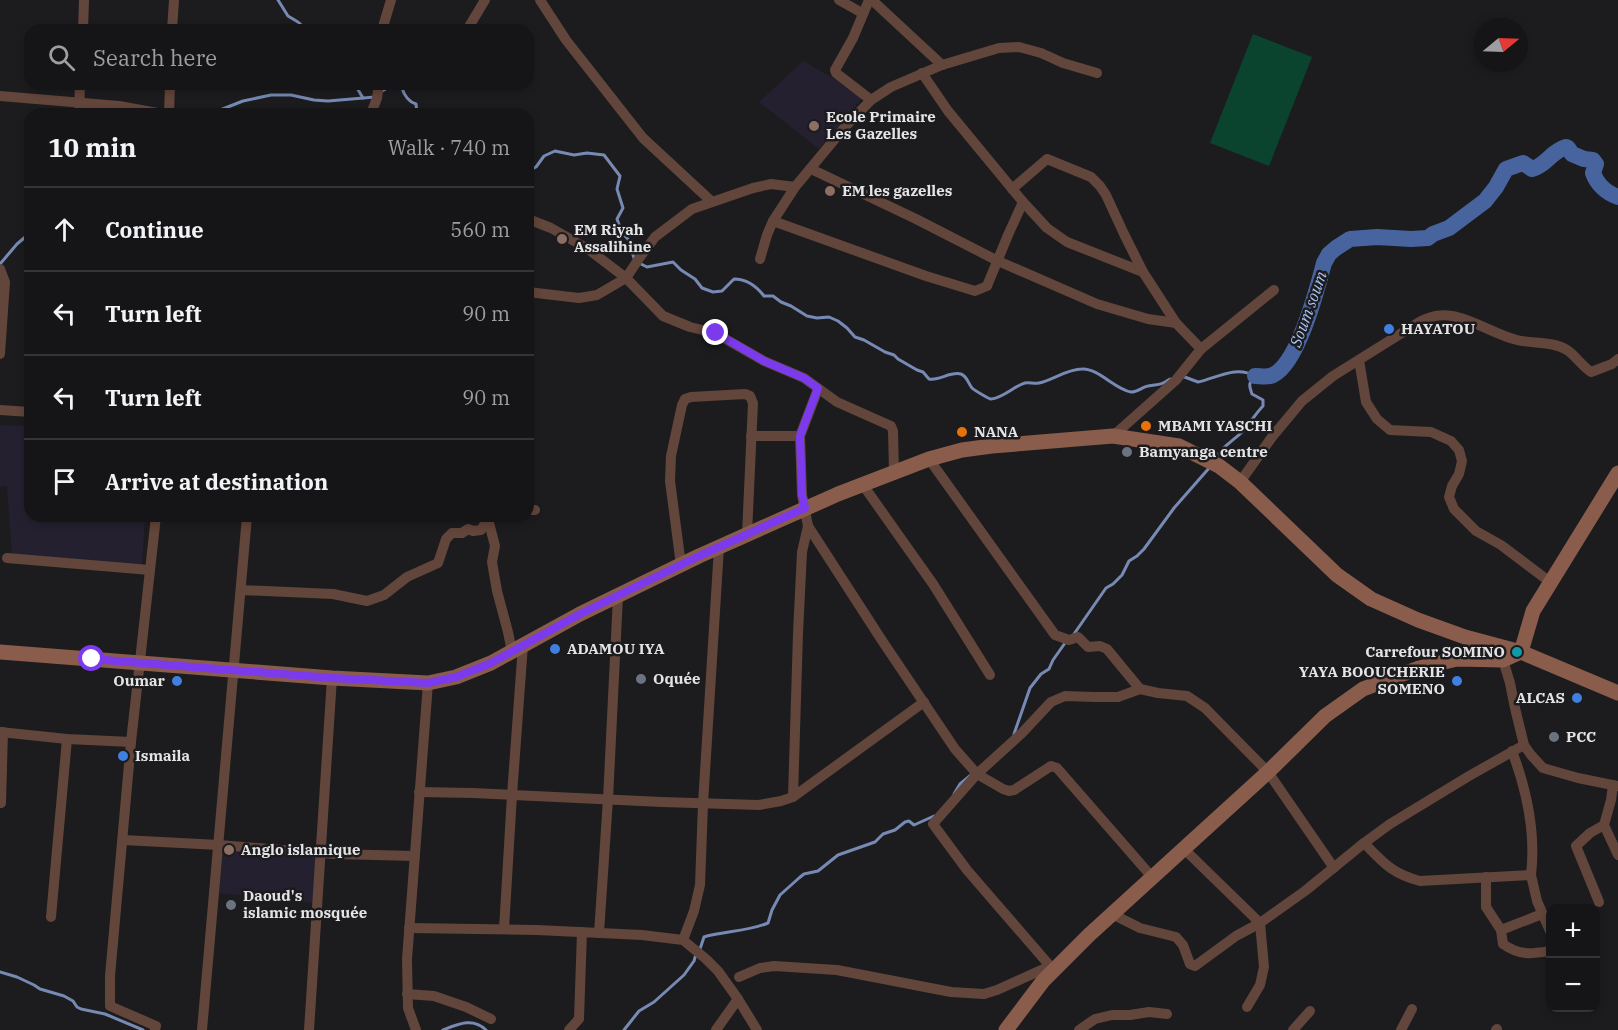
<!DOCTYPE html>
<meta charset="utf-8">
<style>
:root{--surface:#151416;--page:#222123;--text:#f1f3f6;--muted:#9d9ea1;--line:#343335}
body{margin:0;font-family:"IBM Plex Serif",serif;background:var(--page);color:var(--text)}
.controls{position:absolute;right:18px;bottom:18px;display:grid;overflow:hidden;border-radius:12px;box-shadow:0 3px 9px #0003}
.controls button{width:54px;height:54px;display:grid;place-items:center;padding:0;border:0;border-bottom:2px solid var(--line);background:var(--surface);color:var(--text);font:30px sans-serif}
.compass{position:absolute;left:1474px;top:18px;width:54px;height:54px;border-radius:50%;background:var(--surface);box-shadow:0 3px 9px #0003;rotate:71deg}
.stop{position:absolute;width:18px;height:18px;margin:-14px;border:4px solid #7c3aed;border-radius:50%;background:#fff}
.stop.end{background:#7c3aed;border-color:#fff;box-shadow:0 2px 6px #0008}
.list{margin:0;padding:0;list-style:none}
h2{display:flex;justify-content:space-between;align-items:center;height:78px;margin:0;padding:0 24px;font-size:26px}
h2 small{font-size:20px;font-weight:400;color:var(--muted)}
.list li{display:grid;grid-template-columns:39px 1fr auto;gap:18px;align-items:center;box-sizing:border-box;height:84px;padding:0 24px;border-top:2px solid var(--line)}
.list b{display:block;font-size:22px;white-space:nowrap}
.list em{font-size:20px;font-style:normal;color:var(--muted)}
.icon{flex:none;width:33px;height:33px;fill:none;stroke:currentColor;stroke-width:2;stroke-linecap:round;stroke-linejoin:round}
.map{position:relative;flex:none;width:1618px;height:1030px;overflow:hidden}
.search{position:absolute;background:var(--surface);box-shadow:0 3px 9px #0003;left:24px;top:24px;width:510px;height:66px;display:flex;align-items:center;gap:15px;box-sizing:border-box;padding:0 21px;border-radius:18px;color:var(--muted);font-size:22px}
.panel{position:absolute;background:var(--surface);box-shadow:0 3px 9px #0003;left:24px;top:108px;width:510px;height:414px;border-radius:18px}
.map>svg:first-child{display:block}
</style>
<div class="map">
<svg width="1618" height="1030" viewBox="0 0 1618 1030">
<rect width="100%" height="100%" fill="#1c1b1e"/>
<g fill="#242030">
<path d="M803,61l61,35 -45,53 -60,-47z"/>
<path d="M0,425l30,1v90h115l-3,49 -130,-8 -5,-71 -7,1z"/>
<path d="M223,851l93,7 -3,45 -94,-10z"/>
</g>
<path fill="#0b442e" d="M1253,34l59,23 -43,109 -59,-23z"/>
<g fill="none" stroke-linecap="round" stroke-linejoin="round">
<g stroke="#768ab4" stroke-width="3">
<path d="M278,0l10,16 10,6 9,8"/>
<path d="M353,84l4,4 6,10"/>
<path d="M382,91l9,-5 11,2c2,7 7,14 14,16l1,10"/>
<path d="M210,114l33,-13 28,-6h20l23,5 14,1 47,-4"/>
<path d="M528,171l8,-4 8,-11 11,-5 19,4 13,-2 17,2 16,21 -3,13 6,19 -6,11 5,14 6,6 7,22 12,6 26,-5 8,8 14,9 7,9 11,4 9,-1 12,-12c13,0 23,8 30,17h9l8,6 10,4 16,10 10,2 12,-1 9,4 9,7 8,9 9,3 21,12 9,3 4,4 19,11 6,2 6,7c11,2 21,-8 32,-5 6,2 7,9 11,14 2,2 17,11 19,11 12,-1 23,-13 34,-16 4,-1 9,1 14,0 14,-3 28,-14 43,-14 16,-1 34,21 49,23 7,0 11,-5 17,-6 10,-2 12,0 22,-7"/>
<path d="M0,264l17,-20 13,-11"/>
<path d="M1182,376l16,6c19,-4 38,-17 57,-6 -7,8 -6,9 -3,18l11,6v6c-8,8 -13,18 -21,26 -9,9 -21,15 -27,27"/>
<path d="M1074,634l32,-46 7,-4 9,-9 7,-14 8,-5 7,-7 30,-41 36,-41"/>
<path d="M1014,734l16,-46 11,-14 8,-5 4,-9 12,-17"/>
<path d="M954,794l6,-10 11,-9"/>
<path d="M700,949l4,-12 3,-1c21,-5 41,-5 61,-13l4,-13 8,-15 19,-17 5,-4 14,-3 20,-16 37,-13 8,-8 12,-4 10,-8 4,-1 5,4 20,-9"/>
<path d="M0,972l17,5 17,8 6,4 24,7 9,5 4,6 4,2 24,5 38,16"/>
<path d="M443,1030c15,-6 30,-13 43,0"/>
<path d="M624,1030l15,-19 15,-9 30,-27 10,-14 2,-7"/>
</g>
<path stroke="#47649e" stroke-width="16" d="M1255,376c6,0 12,2 18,-1 25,-12 44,-85 51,-112l5,-9 7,-6 14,-9 27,-2 34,2 17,-1 5,-4 16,-6 36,-27 11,-14 10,-18 17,-6 9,6c15,-4 18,-17 34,-22l2,1 4,6 12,5 9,1 3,4 -3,9c4,11 13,20 25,24"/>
<g stroke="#62453b" stroke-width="10">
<path d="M540,0l26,40 77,98 68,63"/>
<path d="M839,0l23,13"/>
<path d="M869,0l-16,38 -18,32 1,3 35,27"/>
<path d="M872,0l70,65"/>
<path d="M83,30l1,-30"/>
<path d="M172,30l2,-30"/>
<path d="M382,30l9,-30"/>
<path d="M467,30l18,-30"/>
<path d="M922,73l26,38 75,91 24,26 20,14 76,30"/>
<path d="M0,96l119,10 44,8"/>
<path d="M79,114l1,-30"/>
<path d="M169,114l1,-30"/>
<path d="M371,114l6,-16 2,-14"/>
<path d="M811,169l105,50 82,42 99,43 51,15 28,4"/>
<path d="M1012,189l35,-30 44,18 9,9 6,9 18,39 19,38 33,51 25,26 -25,31 -63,56"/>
<path d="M528,219l23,9 37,21 38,29 37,38 27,11 25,6 49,28 40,17 33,24 54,24 2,5 1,41"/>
<path d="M773,221l153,55 49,15 12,-5 21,-51 15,-33"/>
<path d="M760,259l7,-24 6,-14 22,-34 49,-59 27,-28 20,-13 51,-22 57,-17 20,-1 22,6 22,10 34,10"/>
<path d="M0,269l5,13 -5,72"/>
<path d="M528,292l51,6 18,-3 29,-17 14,-21 15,-20 37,-28 61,-21 18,-4 24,3"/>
<path d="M1201,349l73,-59"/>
<path d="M1359,360l7,42 11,17 13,11 41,2 20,9 8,9 3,11 -3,13 -7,12 -3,11 5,12 22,22 25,14 49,37"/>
<path d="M818,389l-18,47 2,59 6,31 73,113 74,110 22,25 26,15 6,2 5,-1 37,-24 6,2 95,109"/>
<path d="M0,410l30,2"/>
<path d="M751,436h49"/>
<path d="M929,459l126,176 14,5 9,-3 10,10 12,-1 7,3 33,40"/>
<path d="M1240,482l32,-45 30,-36 31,-25 88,-55c11,-5 19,-7 31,-5 20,3 44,19 65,24 16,4 36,1 50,10 9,6 14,15 24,22l21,-8 6,-5"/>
<path d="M863,485l70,99 57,91"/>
<path d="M528,510h7"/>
<path d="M488,519l7,27 -3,16 5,29 11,41 4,20"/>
<path d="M808,526l-6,26 -4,81 -5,164 131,-95"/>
<path d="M7,558l143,12"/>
<path d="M681,565l-11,-84 1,-25 11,-51 3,-6 6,-2 54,-3 5,2 3,7 -6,131"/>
<path d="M241,590l92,4 34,7 17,-6 23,-18 31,-14 8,-24 6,-6h10l6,-4 5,2 8,-1 7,-11 8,-3"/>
<path d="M1503,660l7,23 5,25 9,37 7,10 12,13 35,10 40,8"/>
<path d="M0,732l67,7 64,3"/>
<path d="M1613,785l-2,15 -7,25 14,30"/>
<path d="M419,792l54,1 189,9 97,3 22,-4 12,-4"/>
<path d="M1,803l2,-71"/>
<path d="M123,840l96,5 115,9 81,2"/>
<path d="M1364,843c20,20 27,30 56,38l111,-6c5,-42 -4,-84 -19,-124"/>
<path d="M1183,848l77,75 4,44 -4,18 -13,22"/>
<path d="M1531,875l6,26 13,30"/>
<path d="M1486,877v30l15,23"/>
<path d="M1599,902l-23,-56 14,-13 14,-8"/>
<path d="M1112,914l28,14 36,9 7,8 7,19 5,2 41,-30 24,-13 45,-32 59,-48 26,-19 79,-48 55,-31"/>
<path d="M1542,914l-41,16 2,14c17,12 28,10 47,7"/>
<path d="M51,917l16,-178"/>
<path d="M409,928l128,2 105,5 41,5 23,19 12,12 20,28 19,31"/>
<path d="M504,929l8,-134 11,-150"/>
<path d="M599,933l9,-134 10,-203"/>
<path d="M683,940l11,-29 6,-26 3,-81 16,-257"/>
<path d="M1050,966l-83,-96 -34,-46 44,-50 45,-41 29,-31 14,-6 29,1h24l22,-8 18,4 29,3 18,12 63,64 66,96"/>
<path d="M739,977l21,-9 14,-2 63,4 114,22 33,2 13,-4 53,-24 4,3"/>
<path d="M407,994l27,2 32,11 25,12"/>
<path d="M155,1030l1,-4 -46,-20v-30l21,-234 25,-226"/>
<path d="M202,1030l45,-514"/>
<path d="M309,1030l23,-352"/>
<path d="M416,1030l-8,-22 -1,-49 21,-276"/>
<path d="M569,1030l10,-11 3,-87"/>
<path d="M716,1030l22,-31"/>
<path d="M1079,1030l16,-11 17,-4h18l19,-3 18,2"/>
<path d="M1293,1030l17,-19"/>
<path d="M1401,1030l11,-21"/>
<path d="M1496,1030l1,-1"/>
</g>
<g stroke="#8a5c4b" stroke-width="15">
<path d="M0,652l332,26 96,5 28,-6 35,-14 89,-49 119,-58 139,-62 91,-35 33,-9 30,-4 121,-10 66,10 40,20 21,16 97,93 34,24 47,21 47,17 56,15 97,41"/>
<path d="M1006,1030l37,-49 46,-46 179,-163 57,-56 38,-27 56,-21 38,-9 46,1 18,-8 12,-41 85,-138"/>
</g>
</g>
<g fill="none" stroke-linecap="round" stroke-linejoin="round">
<path stroke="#7c3aed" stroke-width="8" d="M92,659l240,19 96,5 28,-6 35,-14 89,-49 119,-58 106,-48 -3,-13 -2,-59 18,-48 -14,-10 -40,-17 -48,-28"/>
</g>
<g fill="#8d6e63" stroke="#1c1b1e" stroke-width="2">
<circle cx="814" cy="126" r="6"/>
<circle cx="830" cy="191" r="6"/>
<circle cx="562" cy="239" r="6"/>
<circle cx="229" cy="850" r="6"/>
</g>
<g fill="#3f7fe0" stroke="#1c1b1e" stroke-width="2">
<circle cx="1389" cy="329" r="6"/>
<circle cx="555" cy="649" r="6"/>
<circle cx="177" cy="681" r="6"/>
<circle cx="1457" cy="681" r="6"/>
<circle cx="1577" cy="698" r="6"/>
<circle cx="123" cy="756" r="6"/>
</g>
<g fill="#e8710a" stroke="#1c1b1e" stroke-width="2">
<circle cx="1146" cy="426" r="6"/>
<circle cx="962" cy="432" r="6"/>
</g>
<g fill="#6b7280" stroke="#1c1b1e" stroke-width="2">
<circle cx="1127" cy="452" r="6"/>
<circle cx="641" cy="679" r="6"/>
<circle cx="1554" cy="737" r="6"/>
<circle cx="231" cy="905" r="6"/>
</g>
<circle fill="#0f9aa8" stroke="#1c1b1e" stroke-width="2" cx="1517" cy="652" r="6"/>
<g text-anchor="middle" stroke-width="5" stroke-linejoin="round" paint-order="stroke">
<g font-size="15" font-weight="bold" fill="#e4e4e6" stroke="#1c1b1e" text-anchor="start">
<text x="826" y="122">Ecole Primaire<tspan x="826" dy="17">Les Gazelles</tspan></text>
<text x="842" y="196">EM les gazelles</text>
<text x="574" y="235">EM Riyah<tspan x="574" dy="17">Assalihine</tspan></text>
<text x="1401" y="334">HAYATOU</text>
<text x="1158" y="431">MBAMI YASCHI</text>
<text x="974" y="437">NANA</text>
<text x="1139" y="457">Bamyanga centre</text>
<text x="567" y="654">ADAMOU IYA</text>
<text x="1505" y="657" text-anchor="end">Carrefour SOMINO</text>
<text x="1445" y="677" text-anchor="end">YAYA BOOUCHERIE<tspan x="1445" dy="17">SOMENO</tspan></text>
<text x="653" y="684">Oquée</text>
<text x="165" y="686" text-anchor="end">Oumar</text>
<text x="1565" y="703" text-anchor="end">ALCAS</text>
<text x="1566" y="742">PCC</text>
<text x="135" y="761">Ismaila</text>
<text x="241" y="855">Anglo islamique</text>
<text x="243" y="901">Daoud's<tspan x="243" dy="17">islamic mosquée</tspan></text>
</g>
<g font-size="16" font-style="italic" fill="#a9c4f6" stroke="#1c1b1e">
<text transform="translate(1308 309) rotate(-70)" y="6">Soum soum</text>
</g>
</g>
</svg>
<div class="controls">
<button>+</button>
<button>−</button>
</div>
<svg class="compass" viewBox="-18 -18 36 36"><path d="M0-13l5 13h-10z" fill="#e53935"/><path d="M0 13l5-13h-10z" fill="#9d9ea1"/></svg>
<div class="stop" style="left:92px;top:659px"></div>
<div class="stop end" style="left:716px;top:333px"></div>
<div class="search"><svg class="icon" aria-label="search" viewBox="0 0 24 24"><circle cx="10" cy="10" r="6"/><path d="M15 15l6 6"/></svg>Search here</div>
<section class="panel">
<h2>10 min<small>Walk · 740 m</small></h2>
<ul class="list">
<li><svg class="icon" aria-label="ahead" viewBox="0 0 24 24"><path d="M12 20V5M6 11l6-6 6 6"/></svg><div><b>Continue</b></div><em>560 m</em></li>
<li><svg class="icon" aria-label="left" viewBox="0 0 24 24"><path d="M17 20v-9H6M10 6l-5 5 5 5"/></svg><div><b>Turn left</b></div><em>90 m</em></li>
<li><svg class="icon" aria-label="left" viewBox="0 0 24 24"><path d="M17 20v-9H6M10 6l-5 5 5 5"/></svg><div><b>Turn left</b></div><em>90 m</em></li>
<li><svg class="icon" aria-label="arrive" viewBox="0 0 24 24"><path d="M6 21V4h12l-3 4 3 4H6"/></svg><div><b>Arrive at destination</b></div></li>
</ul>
</section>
</div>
